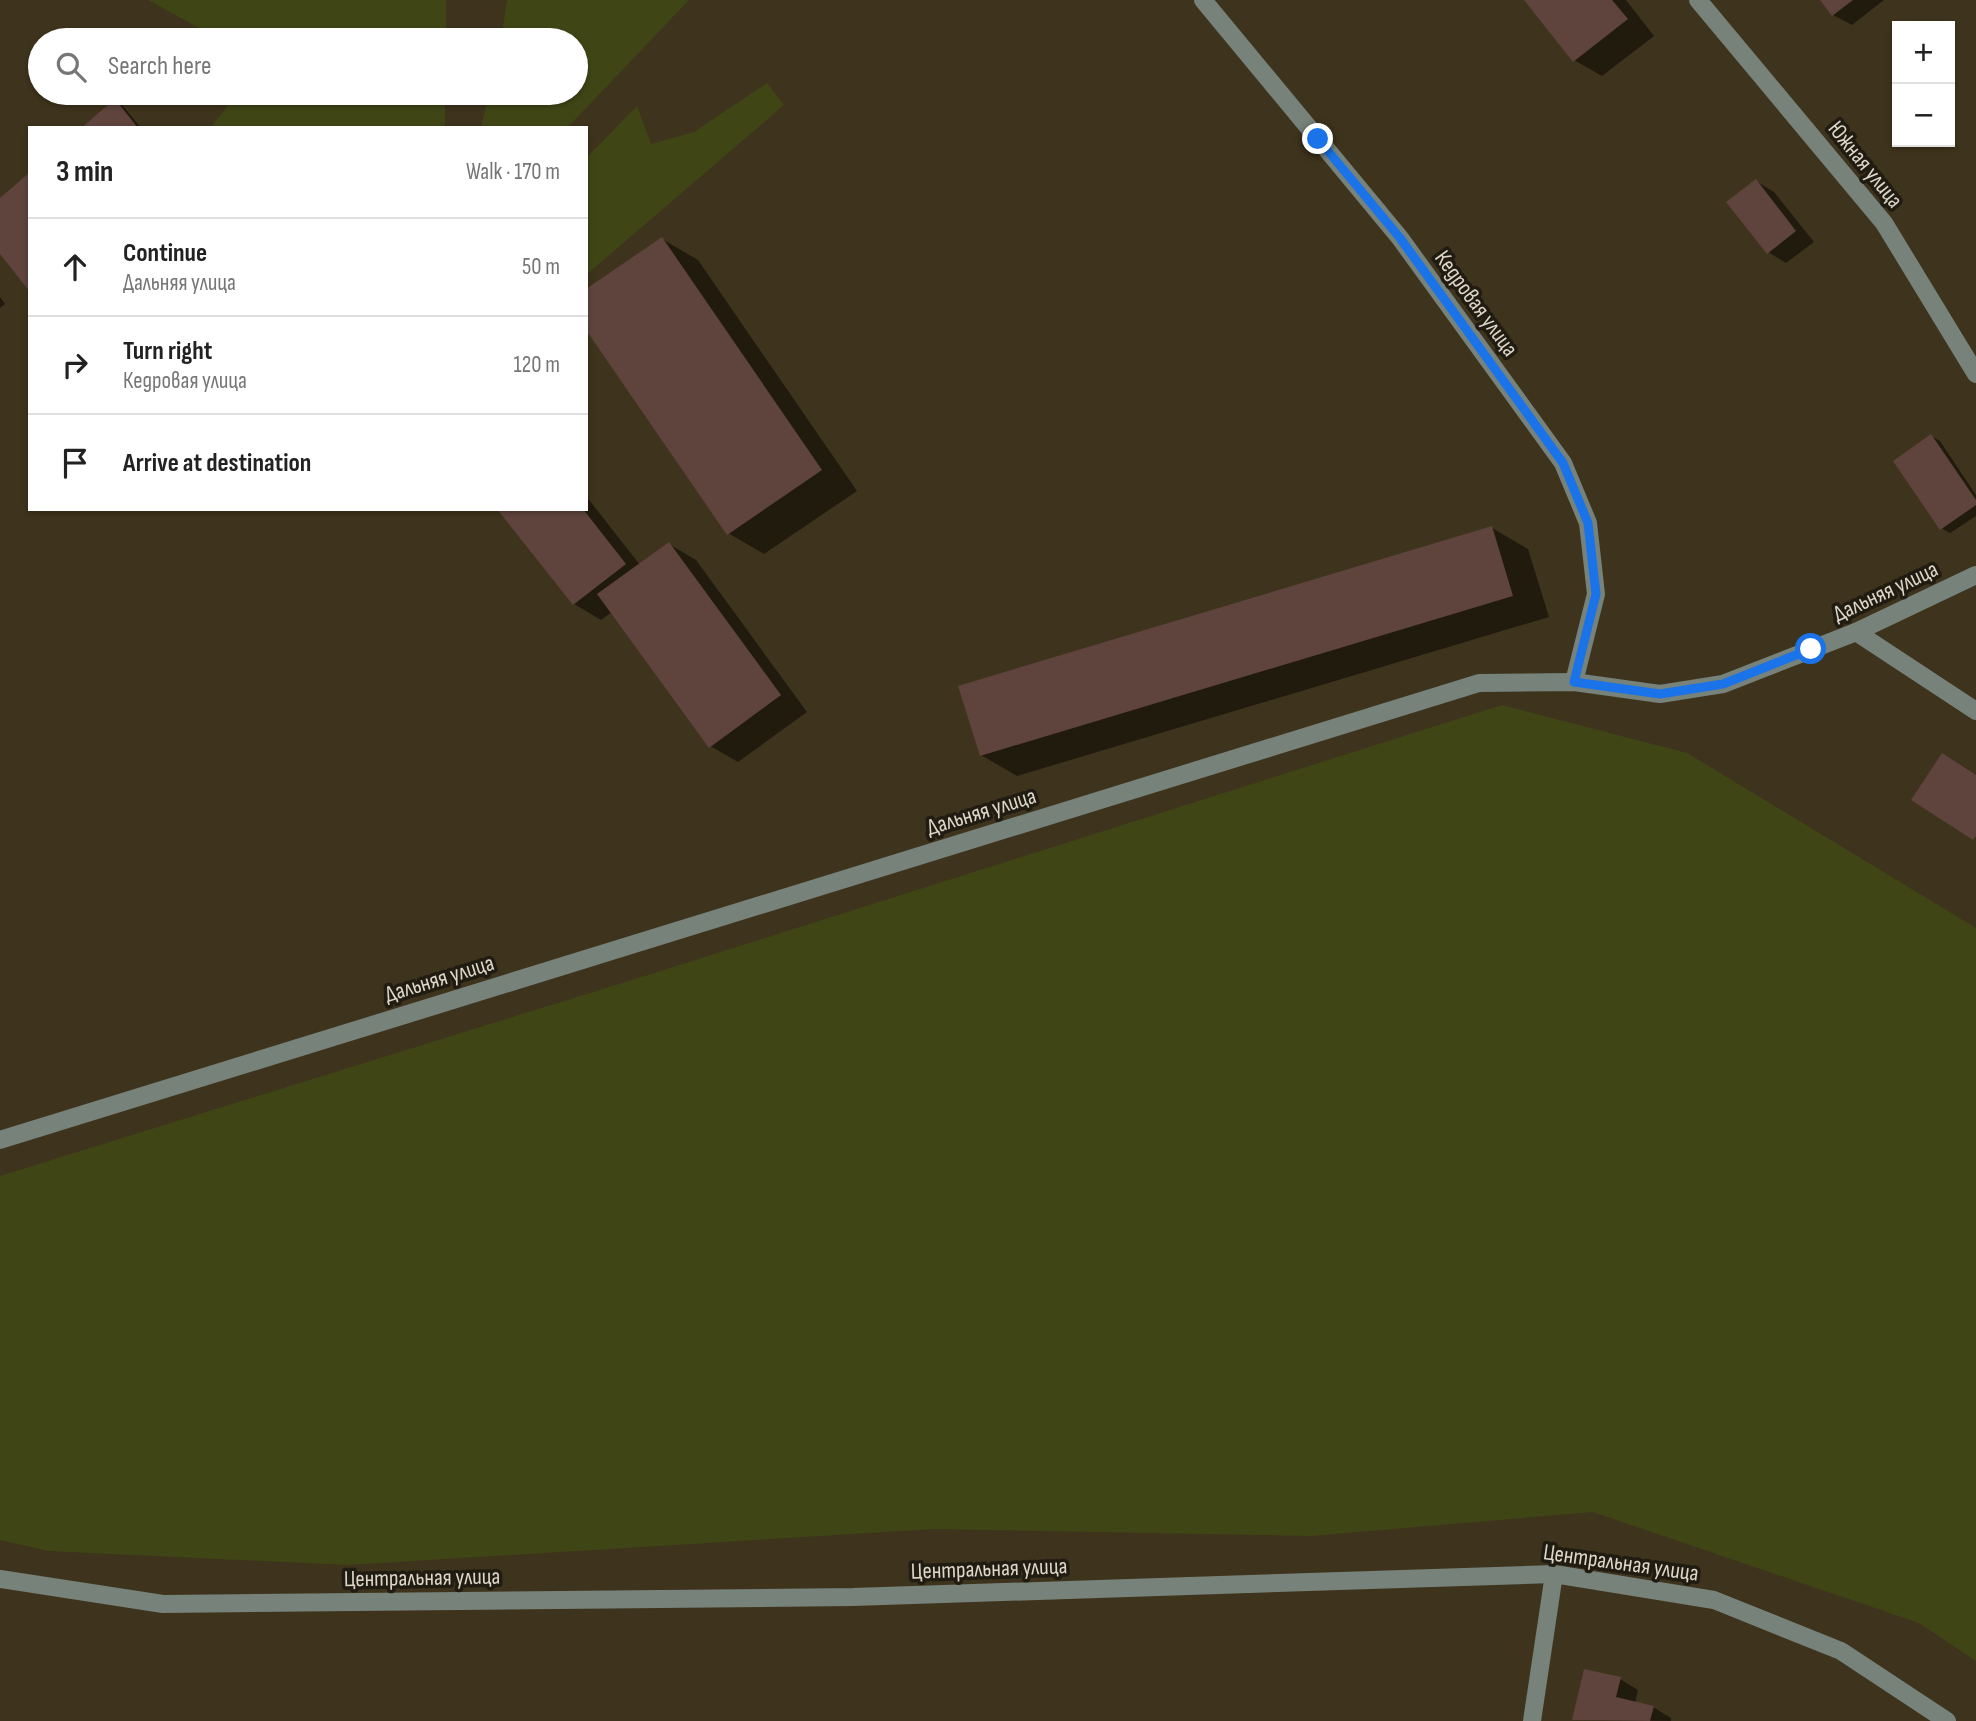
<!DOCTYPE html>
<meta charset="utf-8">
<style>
:root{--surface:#fff;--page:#f6f6f6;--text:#222;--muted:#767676;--line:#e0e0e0}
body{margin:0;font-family:"Sofia Sans Condensed",sans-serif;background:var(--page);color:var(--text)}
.controls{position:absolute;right:21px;top:21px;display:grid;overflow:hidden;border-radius:0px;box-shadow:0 2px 5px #0004}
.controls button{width:63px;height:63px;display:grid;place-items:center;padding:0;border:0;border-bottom:2px solid var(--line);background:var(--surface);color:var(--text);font:35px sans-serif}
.stop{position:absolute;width:21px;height:21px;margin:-16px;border:5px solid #1a73e8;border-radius:50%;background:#fff}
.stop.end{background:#1a73e8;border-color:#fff;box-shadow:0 2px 7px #0008}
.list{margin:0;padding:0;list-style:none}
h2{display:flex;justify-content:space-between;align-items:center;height:91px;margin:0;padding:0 28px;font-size:30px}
h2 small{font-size:23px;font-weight:400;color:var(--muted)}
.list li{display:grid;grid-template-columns:46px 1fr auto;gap:21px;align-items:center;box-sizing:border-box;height:98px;padding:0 28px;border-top:2px solid var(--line)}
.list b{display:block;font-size:26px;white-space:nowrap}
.list p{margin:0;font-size:23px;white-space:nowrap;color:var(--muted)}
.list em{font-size:23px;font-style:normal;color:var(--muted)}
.icon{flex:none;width:38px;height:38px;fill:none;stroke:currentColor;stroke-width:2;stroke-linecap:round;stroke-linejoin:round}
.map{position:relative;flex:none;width:1976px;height:1721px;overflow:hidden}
.search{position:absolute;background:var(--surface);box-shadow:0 2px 5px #0004;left:28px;top:28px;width:560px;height:77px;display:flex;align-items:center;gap:18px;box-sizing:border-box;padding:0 24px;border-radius:38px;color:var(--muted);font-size:26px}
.panel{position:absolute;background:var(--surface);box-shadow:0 2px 5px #0004;left:28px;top:126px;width:560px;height:385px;border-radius:0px}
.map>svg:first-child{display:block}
</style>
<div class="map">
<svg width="1976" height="1721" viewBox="0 0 1976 1721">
<rect width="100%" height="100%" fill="#3e331c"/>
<g fill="#404516">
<path d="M148,0h298v40h-241l-4,-11z"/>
<path d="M507,0h182l-122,128h-86l8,-35h87v-53h-75z"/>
<path d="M767,83l17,22 -198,170v-117l51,-52 14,38 43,-12z"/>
<path d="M225,93h220v35h-235l19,-24z"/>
<path d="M1502,705l185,48 289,175v733l-57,-38 -326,-111 -282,24 -378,-7 -585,36 -300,-14 -48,-11v-364l648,-201z"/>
</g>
<g fill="#0007">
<path d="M1527,0h99l28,36 -52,40 -28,-16z"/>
<path d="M1822,0h62l-32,25 -19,-10z"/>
<path d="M115,101l8,5 18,22h-57z"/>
<path d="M1756,181l18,11 40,50 -28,21 -18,-11z"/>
<path d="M662,239l36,21 159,231 -93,63 -36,-21z"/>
<path d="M0,297l5,7 -5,4z"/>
<path d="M1931,436l9,5 36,54v21l-26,17 -9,-5z"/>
<path d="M586,496l54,69 29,-21 27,16 111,152 -69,50 -28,-16 -98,-134 -11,8 -27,-16 -75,-95h87z"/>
<path d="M1492,528l36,21 21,68 -532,159 -36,-21z"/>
<path d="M1620,1679l18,11 -3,13 18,4 18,11v3l-97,-1z"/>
</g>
<g fill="#5f433d">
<path d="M1524,0h88l16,19 -55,43z"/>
<path d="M1820,0h33l-21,16z"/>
<path d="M115,99l23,29h-57z"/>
<path d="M30,172v120l-30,-38v-56z"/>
<path d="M1756,179l40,52 -29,23 -41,-52z"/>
<path d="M662,237l160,233 -95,65 -141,-205v-41z"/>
<path d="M1931,434l45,66v5l-36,25 -47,-69z"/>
<path d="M497,509h86l43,55 -53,41z"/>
<path d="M1492,526l21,70 -533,160 -22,-70z"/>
<path d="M669,542l112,153 -72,53 -112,-154z"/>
<path d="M1942,753l34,22v61l-3,4 -62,-40z"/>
<path d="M1584,1669l37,8 -5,20 38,9 -4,15 -78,-1z"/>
</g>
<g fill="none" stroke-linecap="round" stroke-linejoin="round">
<g stroke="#76827a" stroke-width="18">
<path d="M1203,0l197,238 163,225 25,60 8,71 -22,88"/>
<path d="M1698,0l186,223 92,151"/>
<path d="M1856,632l120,79"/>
<path d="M0,1140l1479,-457 95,-1 86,12 63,-10 133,-52 120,-57"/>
<path d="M0,1579l163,25 690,-7 701,-23 160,26 127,51 106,70"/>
<path d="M1532,1721l22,-147"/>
</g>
</g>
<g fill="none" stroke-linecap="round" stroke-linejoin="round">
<path stroke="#1a73e8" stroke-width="9" d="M1318,139l82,99 163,225 25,60 8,71 -22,88 86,12 63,-10 88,-35"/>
</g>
<g text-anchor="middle" stroke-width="7" stroke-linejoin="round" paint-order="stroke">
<g font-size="23" fill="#ddd7c9" stroke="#211c12">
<text transform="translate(1866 164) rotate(51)" y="8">Южная улица</text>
<text transform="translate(1477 303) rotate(54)" y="8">Кедровая улица</text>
<text transform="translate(1885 591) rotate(-25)" y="8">Дальняя улица</text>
<text transform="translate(981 811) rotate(-17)" y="8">Дальняя улица</text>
<text transform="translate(439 978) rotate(-17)" y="8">Дальняя улица</text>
<text transform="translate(1621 1562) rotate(8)" y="8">Центральная улица</text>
<text transform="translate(989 1568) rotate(-2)" y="8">Центральная улица</text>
<text transform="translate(422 1577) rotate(-1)" y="8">Центральная улица</text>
</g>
</g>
</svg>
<div class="controls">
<button>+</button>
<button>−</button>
</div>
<div class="stop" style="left:1811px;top:649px"></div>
<div class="stop end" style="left:1318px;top:139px"></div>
<div class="search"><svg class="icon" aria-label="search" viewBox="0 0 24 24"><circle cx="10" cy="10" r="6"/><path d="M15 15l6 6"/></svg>Search here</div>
<section class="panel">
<h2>3 min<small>Walk · 170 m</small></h2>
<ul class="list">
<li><svg class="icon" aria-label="ahead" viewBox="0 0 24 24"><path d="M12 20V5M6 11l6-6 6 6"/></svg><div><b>Continue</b><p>Дальняя улица</p></div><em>50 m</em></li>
<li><svg class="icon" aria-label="right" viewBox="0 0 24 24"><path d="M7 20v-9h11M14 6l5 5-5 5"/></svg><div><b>Turn right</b><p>Кедровая улица</p></div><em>120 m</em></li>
<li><svg class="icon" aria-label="arrive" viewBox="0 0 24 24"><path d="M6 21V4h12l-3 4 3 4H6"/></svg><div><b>Arrive at destination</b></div></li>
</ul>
</section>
</div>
